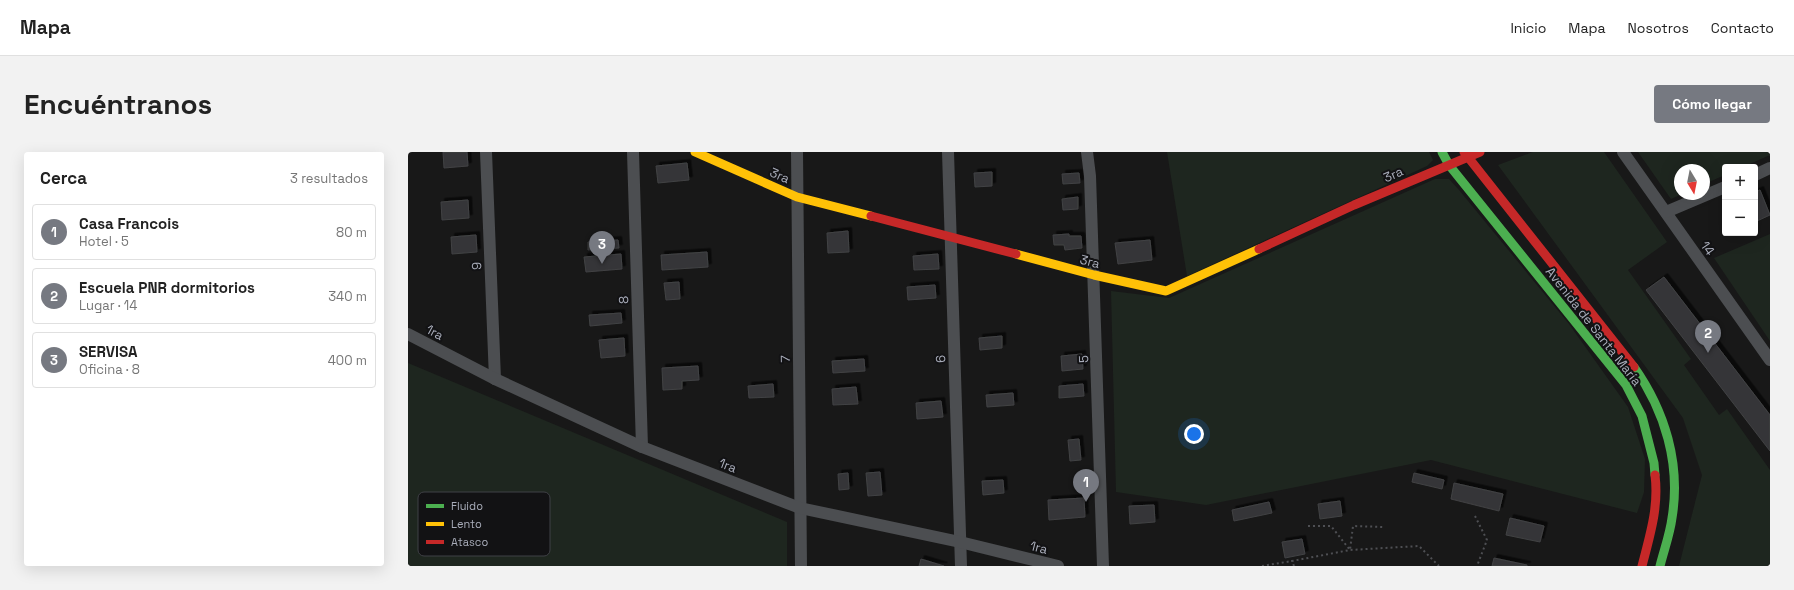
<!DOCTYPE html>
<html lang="es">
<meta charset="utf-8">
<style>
:root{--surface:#fff;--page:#f2f2f2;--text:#222;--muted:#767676;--line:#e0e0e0;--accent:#767981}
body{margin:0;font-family:"Space Grotesk",sans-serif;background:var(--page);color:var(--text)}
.controls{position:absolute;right:12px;top:12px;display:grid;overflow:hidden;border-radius:4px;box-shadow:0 4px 16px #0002}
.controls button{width:36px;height:36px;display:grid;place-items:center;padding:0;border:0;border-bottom:1px solid var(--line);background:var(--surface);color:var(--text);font:20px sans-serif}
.compass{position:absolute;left:1266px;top:12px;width:36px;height:36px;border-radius:50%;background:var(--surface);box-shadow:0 4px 16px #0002;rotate:170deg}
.you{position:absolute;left:786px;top:282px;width:14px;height:14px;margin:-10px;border:3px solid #fff;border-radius:50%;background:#1a73e8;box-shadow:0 0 0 6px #1a73e833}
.badge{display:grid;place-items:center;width:26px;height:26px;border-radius:50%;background:var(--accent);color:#fff;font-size:13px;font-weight:700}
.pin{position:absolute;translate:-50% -33px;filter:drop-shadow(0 1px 2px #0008)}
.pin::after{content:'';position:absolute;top:21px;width:14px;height:12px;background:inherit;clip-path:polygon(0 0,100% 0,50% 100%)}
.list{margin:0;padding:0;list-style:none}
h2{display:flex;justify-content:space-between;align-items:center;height:52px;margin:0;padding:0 16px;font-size:17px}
h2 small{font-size:13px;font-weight:400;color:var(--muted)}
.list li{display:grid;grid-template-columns:26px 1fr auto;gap:12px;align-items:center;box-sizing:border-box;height:56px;margin:0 8px 8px;padding:0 8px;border:1px solid var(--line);border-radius:4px}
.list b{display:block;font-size:15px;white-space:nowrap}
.list p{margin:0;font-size:13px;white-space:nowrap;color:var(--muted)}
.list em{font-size:13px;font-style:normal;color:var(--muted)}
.map{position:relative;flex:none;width:1362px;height:414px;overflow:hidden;border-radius:4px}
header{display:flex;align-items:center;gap:24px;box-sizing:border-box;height:56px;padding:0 20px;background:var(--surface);border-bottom:1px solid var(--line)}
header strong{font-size:19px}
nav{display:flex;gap:22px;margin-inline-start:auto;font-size:14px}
.intro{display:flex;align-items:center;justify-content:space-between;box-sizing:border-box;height:96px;padding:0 24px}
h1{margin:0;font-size:28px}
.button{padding:10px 18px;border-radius:4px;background:var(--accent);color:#fff;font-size:14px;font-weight:700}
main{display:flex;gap:24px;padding:0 24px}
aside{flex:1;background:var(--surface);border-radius:4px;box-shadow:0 4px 16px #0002}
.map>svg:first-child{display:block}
</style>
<header>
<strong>Mapa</strong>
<nav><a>Inicio</a><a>Mapa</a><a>Nosotros</a><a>Contacto</a></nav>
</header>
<div class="intro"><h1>Encuéntranos</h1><a class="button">Cómo llegar</a></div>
<main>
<aside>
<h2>Cerca<small>3 resultados</small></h2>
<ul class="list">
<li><span class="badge">1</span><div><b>Casa Francois</b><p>Hotel · 5</p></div><em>80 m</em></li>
<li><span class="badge">2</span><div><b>Escuela PNR dormitorios</b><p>Lugar · 14</p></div><em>340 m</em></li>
<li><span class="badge">3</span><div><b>SERVISA</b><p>Oficina · 8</p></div><em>400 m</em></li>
</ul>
</aside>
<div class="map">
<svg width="1362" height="414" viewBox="0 0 1362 414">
<defs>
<filter id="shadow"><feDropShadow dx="3.5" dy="-3.5" stdDeviation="0" flood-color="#0009"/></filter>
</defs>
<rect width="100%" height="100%" fill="#181818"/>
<g fill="#1e261f">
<path d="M759,0h262l4,8 -6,6 -240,110z"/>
<path d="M1125,0h71l63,90 -39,28 63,89 -7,6 35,50 8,-6 43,61v96h-91l23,-91 -19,-57 -185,-253z"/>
<path d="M1230,0h132v3l-27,12h-18v8l-21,9v-14h-24v24h2l-11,5z"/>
<path d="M1027,27h14l10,11 110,134 59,83 17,52 -1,33 -7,21 -206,-53 -225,45 -90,-13 -5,-201 58,7z"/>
<path d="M1362,82v107l-56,-83z"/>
<path d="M0,211l379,159v44h-379z"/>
</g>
<g fill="#363638" stroke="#414244" filter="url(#shadow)">
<path d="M35,0h24l1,14 -24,2z"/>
<path d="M279,11l2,17 -31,3 -2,-17z"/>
<path d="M584,20v14l-17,1 -1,-14z"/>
<path d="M671,21l1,10 -17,1 -1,-10z"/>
<path d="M1352,38l10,25 -13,6 -2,-4v-25z"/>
<path d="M670,45v12l-15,1 -1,-11z"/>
<path d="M60,48l1,18 -27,2 -1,-18z"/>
<path d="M440,79l1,21 -21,1 -1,-20z"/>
<path d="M661,82v2h12l1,12 -17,2 -1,-5h-10l-1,-10z"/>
<path d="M68,83l1,17 -25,2 -1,-17z"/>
<path d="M210,88l1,8 -31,2v-8z"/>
<path d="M742,88l2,20 -34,4 -3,-21z"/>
<path d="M299,100l1,15 -46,3 -1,-15z"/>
<path d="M213,102l1,15 -36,3 -2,-15z"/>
<path d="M530,102l1,15 -25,1 -1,-14z"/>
<path d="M1256,125l106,138v36l-124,-161z"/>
<path d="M271,130l1,17 -14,1 -2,-17z"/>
<path d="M527,133l1,13 -28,2 -1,-13z"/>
<path d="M213,161l1,10 -32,3 -1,-11z"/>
<path d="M594,184v12l-22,2 -1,-12z"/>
<path d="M216,186l1,18 -24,2 -2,-18z"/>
<path d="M674,202l1,15 -21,2 -1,-15z"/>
<path d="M456,207l1,12 -32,2 -1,-12z"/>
<path d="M290,214l1,14 -17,1v8l-19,1 -1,-22z"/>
<path d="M365,232l1,13 -25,1 -1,-12z"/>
<path d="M675,232l1,12 -25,2v-12z"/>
<path d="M448,235l2,17 -25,1 -1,-16z"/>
<path d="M605,241l1,12 -27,2 -1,-12z"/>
<path d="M533,249l2,16 -26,2 -1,-16z"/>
<path d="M671,287l2,21 -11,1 -2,-21z"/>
<path d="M472,320l2,23 -14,1 -2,-23z"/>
<path d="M440,321l1,16 -10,1 -1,-16z"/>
<path d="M1006,321l30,7 -2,9 -30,-7z"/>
<path d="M595,328l1,13 -21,2 -1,-14z"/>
<path d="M1046,331l49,11 -4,17 -48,-12z"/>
<path d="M676,346l1,19 -36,3 -1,-20z"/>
<path d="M932,349l2,15 -22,3 -2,-15z"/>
<path d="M861,350l3,11 -38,8 -2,-11z"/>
<path d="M746,353l1,17 -25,2 -1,-18z"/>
<path d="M1102,366l34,8 -4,16 -34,-7z"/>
<path d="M894,387l3,15 -20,4 -3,-16z"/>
<path d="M1086,406l33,7v1h-35z"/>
<path d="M513,407l23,7h-25z"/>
</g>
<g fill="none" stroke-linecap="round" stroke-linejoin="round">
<g stroke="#4e4f53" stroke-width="2" stroke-dasharray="2 3" stroke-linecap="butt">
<path d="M1067,364l12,24 -10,26"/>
<path d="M900,374h23l19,24 3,-24 31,1"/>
<path d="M854,414l30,-5"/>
<path d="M886,414l-2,-5 58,-11 69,-4 20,20"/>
</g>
<g stroke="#4c4e51" stroke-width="12">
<path d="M78,0l9,227"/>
<path d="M225,0l9,295"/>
<path d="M389,0l4,414"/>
<path d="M540,0l13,414"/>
<path d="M679,0l3,24 13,390"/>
<path d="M1215,0l147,208"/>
<path d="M1347,23l15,-7"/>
<path d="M1258,60l59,-25"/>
<path d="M0,182l87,45 147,68 158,61 160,34 98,24"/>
</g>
<g stroke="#4caf50" stroke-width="9">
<path d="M1034,0l7,13 177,220 16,31 12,47 1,12"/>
<path d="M1226,215c31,44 47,97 38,151 -2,16 -8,32 -12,48"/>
</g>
<g stroke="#ffc107" stroke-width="9">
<path d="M287,0l102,45 74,19"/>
<path d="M608,102l78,21 72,16 93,-42"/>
</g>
<g stroke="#c62828" stroke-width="9">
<path d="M1056,0l170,215"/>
<path d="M463,64l145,38"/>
<path d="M851,97l95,-44 126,-53"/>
<path d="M1234,414c8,-31 17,-59 13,-91"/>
</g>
</g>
<g text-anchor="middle" stroke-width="4" stroke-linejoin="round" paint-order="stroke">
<g font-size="13" fill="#a9adba" stroke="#121214">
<text transform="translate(985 22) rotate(-23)" y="5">3ra</text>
<text transform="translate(372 23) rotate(24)" y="5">3ra</text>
<text transform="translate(1300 96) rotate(55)" y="5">14</text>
<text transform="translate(682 109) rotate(15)" y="5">3ra</text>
<text transform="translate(68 114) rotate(-92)" y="5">9</text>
<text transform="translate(215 148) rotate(-92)" y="5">8</text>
<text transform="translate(1186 174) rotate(52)" y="5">Avenida de Santa María</text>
<text transform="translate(27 180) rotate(28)" y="5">1ra</text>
<text transform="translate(377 207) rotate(-91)" y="5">7</text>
<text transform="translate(532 207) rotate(-92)" y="5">6</text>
<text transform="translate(675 207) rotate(-92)" y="5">5</text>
<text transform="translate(320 313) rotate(21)" y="5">1ra</text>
<text transform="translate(631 395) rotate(14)" y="5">1ra</text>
</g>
</g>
<rect x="10" y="340" width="132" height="64" rx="6" fill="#121214" stroke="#3f4046" stroke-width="1"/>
<rect x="18" y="352" width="18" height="4" fill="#4caf50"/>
<rect x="18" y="370" width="18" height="4" fill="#ffc107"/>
<rect x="18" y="388" width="18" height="4" fill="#c62828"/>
<g font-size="11" fill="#a9adba">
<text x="43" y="358">Fluido</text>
<text x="43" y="376">Lento</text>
<text x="43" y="394">Atasco</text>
</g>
</svg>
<div class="controls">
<button>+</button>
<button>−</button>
</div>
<svg class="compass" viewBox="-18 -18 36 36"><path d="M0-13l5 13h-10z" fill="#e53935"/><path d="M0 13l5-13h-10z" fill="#767676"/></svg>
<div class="you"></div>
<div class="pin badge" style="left:678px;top:350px">1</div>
<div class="pin badge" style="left:1300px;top:201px">2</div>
<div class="pin badge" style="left:194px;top:112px">3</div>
</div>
</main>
